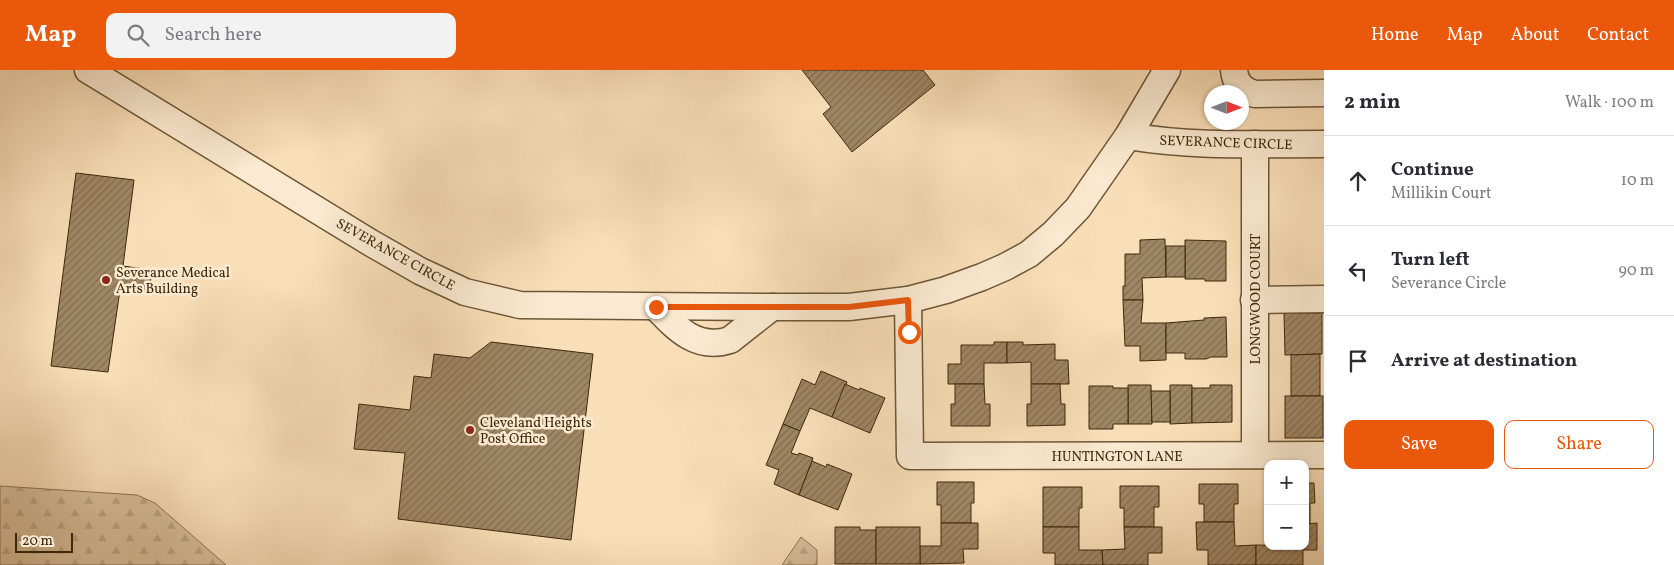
<!DOCTYPE html>
<meta charset="utf-8">
<style>
:root{--surface:#fff;--page:#f2f2f3;--text:#2b2b33;--muted:#7c7c81;--line:#e1e1e2;--accent:#ea580c}
body{margin:0;font-family:Vollkorn,serif;background:var(--page);color:var(--text)}
.controls{position:absolute;right:15px;bottom:15px;display:grid;overflow:hidden;border-radius:10px;box-shadow:0 1px 4px #0004}
.controls button{width:45px;height:45px;display:grid;place-items:center;padding:0;border:0;border-bottom:1px solid var(--line);background:var(--surface);color:var(--text);font:25px sans-serif}
.compass{position:absolute;left:1204px;top:15px;width:45px;height:45px;border-radius:50%;background:var(--surface);box-shadow:0 1px 4px #0004;rotate:90deg}
.scale{position:absolute;left:15px;bottom:12px;width:58px;box-sizing:border-box;padding-left:5px;border:2px solid #3e280b;border-top:0;font-size:14px;line-height:18px;white-space:nowrap;color:#3e280b;-webkit-text-stroke:4px #fbead1;paint-order:stroke}
.stop{position:absolute;width:15px;height:15px;margin:-11px;border:4px solid #ea580c;border-radius:50%;background:#fff}
.stop.end{background:#ea580c;border-color:#fff;box-shadow:0 1px 5px #0008}
.list{margin:0;padding:0;list-style:none}
h2{display:flex;justify-content:space-between;align-items:center;height:65px;margin:0;padding:0 20px;font-size:21px}
h2 small{font-size:16px;font-weight:400;color:var(--muted)}
.list li{display:grid;grid-template-columns:32px 1fr auto;gap:15px;align-items:center;box-sizing:border-box;height:90px;padding:0 20px;border-top:1px solid var(--line)}
.list b{display:block;font-size:19px;white-space:nowrap}
.list p{margin:0;font-size:16px;white-space:nowrap;color:var(--muted)}
.list em{font-size:16px;font-style:normal;color:var(--muted)}
.actions{display:flex;gap:10px;padding:15px 20px}
.actions a{flex:1;padding:11px 0;border:1px solid var(--accent);border-radius:10px;text-align:center;font-size:18px;color:var(--accent)}
.actions .main{background:var(--accent);color:#fff}
.icon{flex:none;width:28px;height:28px;fill:none;stroke:currentColor;stroke-width:2;stroke-linecap:round;stroke-linejoin:round}
.map{position:relative;flex:none;width:1324px;height:495px;overflow:hidden}
header{display:flex;align-items:center;gap:30px;box-sizing:border-box;height:70px;padding:0 25px;background:var(--accent);color:#fff}
header strong{font-size:24px}
nav{display:flex;gap:28px;margin-inline-start:auto;font-size:18px}
.search{width:350px;height:45px;background:var(--page);display:flex;align-items:center;gap:12px;box-sizing:border-box;padding:0 18px;border-radius:10px;color:var(--muted);font-size:19px}
main{display:flex}
aside{flex:1;background:var(--surface)}
.map>svg:first-child{display:block}
</style>
<header>
<strong>Map</strong>
<div class="search"><svg class="icon" aria-label="search" viewBox="0 0 24 24"><circle cx="10" cy="10" r="6"/><path d="M15 15l6 6"/></svg>Search here</div>
<nav><a>Home</a><a>Map</a><a>About</a><a>Contact</a></nav>
</header>
<main>
<div class="map">
<svg width="1324" height="495" viewBox="0 0 1324 495">
<defs>
<pattern id="forest-firs" width="22" height="20" patternUnits="userSpaceOnUse" patternTransform="scale(1.25)"><rect width="22" height="20" fill="#d9c09b"/><path d="M5 1l3.5 6h-7zM16 11l3.5 6h-7z" fill="#bba584"/></pattern>
<pattern id="building-hatch" width="6" height="6" patternUnits="userSpaceOnUse" patternTransform="scale(1.25)"><rect width="6" height="6" fill="#9f8765"/><path d="M-1 1l2-2M0 6l6-6M5 7l2-2" fill="none" stroke="#836e51"/></pattern>
</defs>
<rect width="100%" height="100%" fill="#f9dfb8"/>
<filter id="stains"><feTurbulence type="fractalNoise" baseFrequency=".004" numOctaves="4"/><feColorMatrix values="0 0 0 0 .2 0 0 0 0 .09 0 0 0 0 .02 0 0 0 .5 -.17"/></filter>
<radialGradient id="worn" r=".72"><stop offset=".6" stop-color="#630" stop-opacity="0"/><stop offset="1" stop-color="#630" stop-opacity=".3"/></radialGradient>
<g fill="url(#forest-firs)" stroke="#8c7453">
<path d="M0,416l137,9 18,8 71,62h-226z"/>
<path d="M801,467l16,13v15h-35z"/>
</g>
<g fill="url(#building-hatch)" stroke="#3e280b">
<path d="M802,0h121l12,15 -83,67 -29,-38 8,-7z"/>
<path d="M76,103l58,7 -11,86 29,4 -3,23 -29,-3 -12,82 -57,-6z"/>
<path d="M1165,169l1,38 -24,1 1,22h-20v-14h2v-32h15v-14z"/>
<path d="M1185,170l41,1v40h-21v-2h-20z"/>
<rect x="1166" y="176" width="19" height="31"/>
<path d="M1123,230h20l-2,23h25v37l-26,1v-15h-15z"/>
<path d="M1284,243h38v41l-37,1z"/>
<path d="M1226,247l1,40h-16l-5,2h-21v-6h-19v-30l38,-3v-2z"/>
<path d="M491,272l102,12 -22,186 -173,-21 7,-66 -51,-4 5,-45 51,6 4,-34 17,2 3,-24 36,4z"/>
<path d="M994,272h13v21h-23v21h-36v-20h13v-19h33z"/>
<path d="M1007,272h16v3l32,-1v16h13l1,24h-38v-22l-24,1z"/>
<path d="M1320,284v42h-29v-41z"/>
<path d="M821,301l26,11 -15,35 -22,-9 -10,23 -17,-7 19,-45 13,6z"/>
<path d="M845,314l14,6 1,-2 25,10 -15,35 -38,-16z"/>
<path d="M955,314h29l1,20h5v22h-39v-22h4z"/>
<path d="M1031,314h29l1,20h4v21l-38,1v-22h4z"/>
<path d="M1128,315h23l1,39h-24z"/>
<path d="M1170,315h22v38l-22,1z"/>
<path d="M1210,315h22v37l-40,1v-35h18z"/>
<path d="M1089,316h24v2h15v36h-15v5h-24z"/>
<path d="M1151,321h19v31h-18z"/>
<rect x="1285" y="326" width="38" height="42"/>
<path d="M783,354l17,7 -9,22 7,2 1,-2 14,5 -14,37 -25,-11 5,-14 -13,-5z"/>
<path d="M812,391l14,6 1,-3 25,10 -14,36 -39,-15z"/>
<path d="M937,412h37v21h-3v20h-30v-18h-4z"/>
<path d="M1305,413h9l1,20h-5v21h-5z"/>
<path d="M1199,414h39v20h-4v18h-30v-18h-5z"/>
<path d="M1120,416h39v21h-5v20h-30v-19h-4z"/>
<path d="M1043,417h39v21h-3v19h-36z"/>
<path d="M1196,452h38l1,24 21,-1v20h-48v-15h-11z"/>
<path d="M941,453h37v26h-15l1,14 -44,1v-18h21z"/>
<path d="M1317,453v27h-14v15h-47v-20l49,1v-22z"/>
<path d="M835,457h25v3h16v34h-41z"/>
<rect x="876" y="457" width="44" height="37"/>
<path d="M1043,457h36v23h23l1,15h-48v-12h-12z"/>
<path d="M1124,457h38v26h-14v12h-45l-1,-15 23,-1z"/>
</g>
<g fill="none" stroke-linecap="round" stroke-linejoin="round">
<defs>
<g id="minor">
<path d="M88,0l283,173 49,28 45,21 55,13 252,2h77l59,-7 38,-10 36,-13 23,-10 24,-13 24,-20 25,-26 50,-72 39,-66"/>
<path d="M1234,0c1,13 8,20 21,24l69,-1"/>
<path d="M1128,66c64,11 131,8 196,8"/>
<path d="M1255,74v311"/>
<path d="M908,230l2,156 414,-1"/>
<path d="M1254,230l70,-1"/>
<path d="M656,237c20,21 41,44 74,33l42,-33"/>
</g>
</defs>
<use href="#minor" stroke="#6d5636" stroke-width="29"/>
<use href="#minor" stroke="#fbead1" stroke-width="26"/>
</g>
<g fill="none" stroke-linecap="round" stroke-linejoin="round">
<path stroke="#ea580c" stroke-width="6" d="M656,237h193l59,-7 1,32"/>
</g>
<g fill="#8f2418" stroke="#fbead1" stroke-width="2">
<circle cx="106" cy="210" r="5"/>
<circle cx="470" cy="360" r="5"/>
</g>
<g text-anchor="middle" stroke-width="5" stroke-linejoin="round" paint-order="stroke">
<g font-size="14" fill="#3e280b" stroke="#fbead1">
<text transform="translate(1226 72) rotate(2)" y="5">SEVERANCE CIRCLE</text>
<text transform="translate(396 184) rotate(29)" y="5">SEVERANCE CIRCLE</text>
<text transform="translate(1255 229) rotate(-90)" y="5">LONGWOOD COURT</text>
<text x="1117" y="391">HUNTINGTON LANE</text>
</g>
<g font-size="14" fill="#3e280b" stroke="#fbead1" text-anchor="start">
<text x="116" y="207">Severance Medical<tspan x="116" dy="16">Arts Building</tspan></text>
<text x="480" y="357">Cleveland Heights<tspan x="480" dy="16">Post Office</tspan></text>
</g>
</g>
<rect width="100%" height="100%" filter="url(#stains)"/>
<rect width="100%" height="100%" fill="url(#worn)"/>
</svg>
<div class="controls">
<button>+</button>
<button>−</button>
</div>
<svg class="compass" viewBox="-18 -18 36 36"><path d="M0-13l5 13h-10z" fill="#e53935"/><path d="M0 13l5-13h-10z" fill="#7c7c81"/></svg>
<div class="scale">20 m</div>
<div class="stop" style="left:909px;top:262px"></div>
<div class="stop end" style="left:656px;top:237px"></div>
</div>
<aside>
<h2>2 min<small>Walk · 100 m</small></h2>
<ul class="list">
<li><svg class="icon" aria-label="ahead" viewBox="0 0 24 24"><path d="M12 20V5M6 11l6-6 6 6"/></svg><div><b>Continue</b><p>Millikin Court</p></div><em>10 m</em></li>
<li><svg class="icon" aria-label="left" viewBox="0 0 24 24"><path d="M17 20v-9H6M10 6l-5 5 5 5"/></svg><div><b>Turn left</b><p>Severance Circle</p></div><em>90 m</em></li>
<li><svg class="icon" aria-label="arrive" viewBox="0 0 24 24"><path d="M6 21V4h12l-3 4 3 4H6"/></svg><div><b>Arrive at destination</b></div></li>
</ul>
<div class="actions"><a class="main">Save</a><a>Share</a></div>
</aside>
</main>
